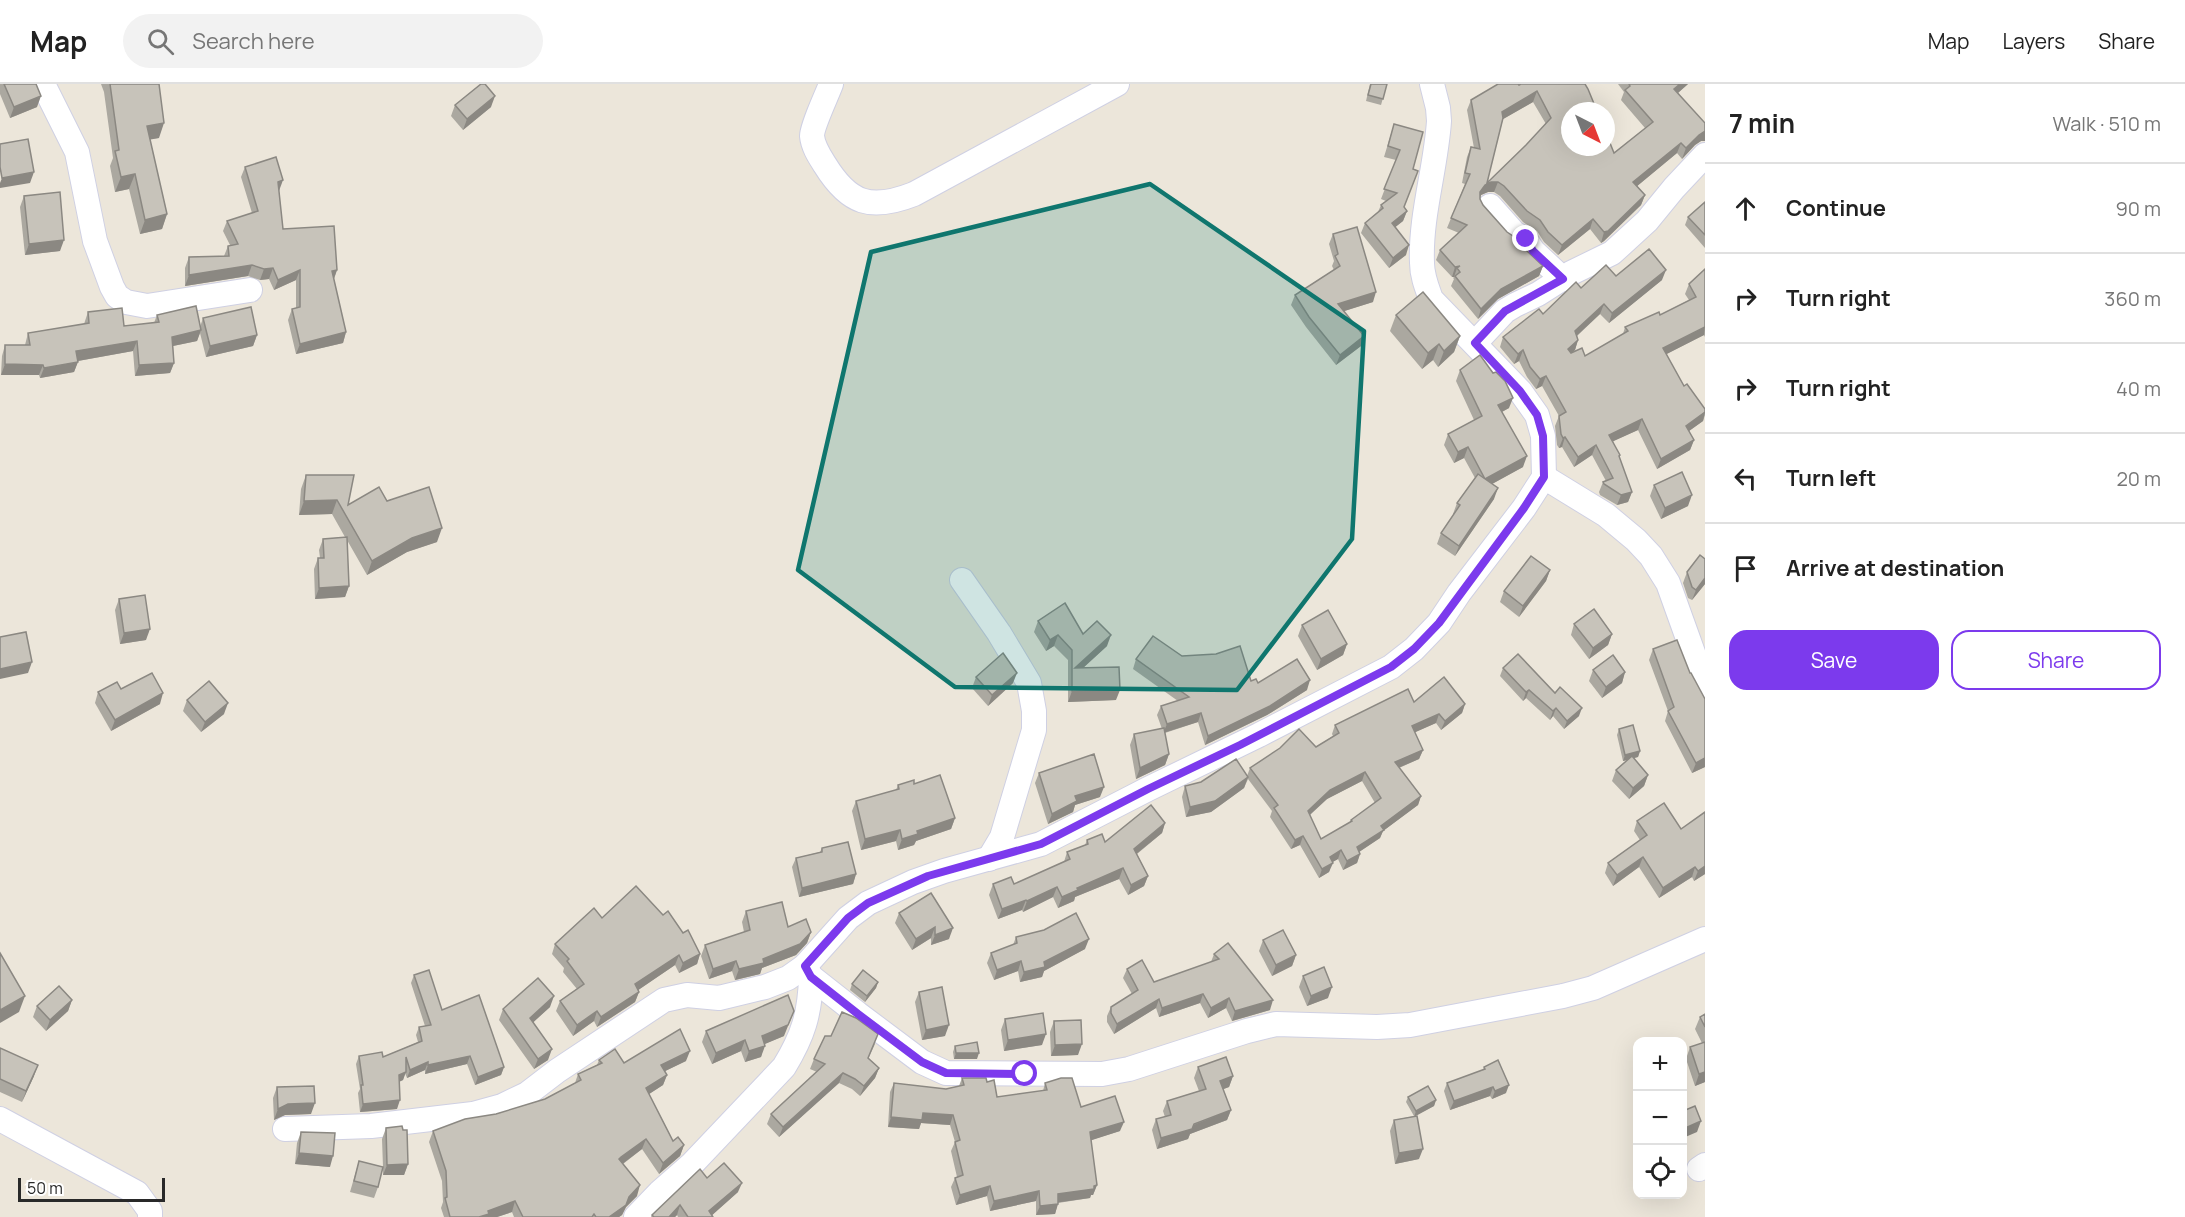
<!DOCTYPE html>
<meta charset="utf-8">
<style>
:root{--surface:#fff;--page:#f2f2f2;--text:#222;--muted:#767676;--line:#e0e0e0;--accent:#7c3aed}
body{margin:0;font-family:Manrope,sans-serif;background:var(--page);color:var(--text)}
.controls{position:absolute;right:18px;bottom:18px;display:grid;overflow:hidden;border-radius:12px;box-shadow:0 6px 24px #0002}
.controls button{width:54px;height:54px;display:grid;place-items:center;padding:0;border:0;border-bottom:2px solid var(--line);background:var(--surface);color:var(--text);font:30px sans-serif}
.compass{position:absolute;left:1561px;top:18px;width:54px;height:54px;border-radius:50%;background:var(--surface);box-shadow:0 6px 24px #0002;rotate:138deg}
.scale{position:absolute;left:18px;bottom:15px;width:147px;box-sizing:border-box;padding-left:6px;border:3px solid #292929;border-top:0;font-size:16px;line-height:21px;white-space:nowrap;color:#292929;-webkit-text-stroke:4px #fff;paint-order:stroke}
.stop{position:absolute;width:18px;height:18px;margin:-14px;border:4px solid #7c3aed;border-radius:50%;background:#fff}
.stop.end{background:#7c3aed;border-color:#fff;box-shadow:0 2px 6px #0008}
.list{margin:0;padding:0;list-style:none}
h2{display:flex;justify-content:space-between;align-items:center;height:78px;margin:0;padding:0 24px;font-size:26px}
h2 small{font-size:20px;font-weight:400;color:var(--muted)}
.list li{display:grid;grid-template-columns:39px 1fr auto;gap:18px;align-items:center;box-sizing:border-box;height:90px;padding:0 24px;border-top:2px solid var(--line)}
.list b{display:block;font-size:22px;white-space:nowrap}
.list em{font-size:20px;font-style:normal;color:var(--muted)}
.actions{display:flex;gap:12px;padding:18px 24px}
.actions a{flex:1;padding:14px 0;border:2px solid var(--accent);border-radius:18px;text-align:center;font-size:21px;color:var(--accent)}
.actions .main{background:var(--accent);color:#fff}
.icon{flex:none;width:33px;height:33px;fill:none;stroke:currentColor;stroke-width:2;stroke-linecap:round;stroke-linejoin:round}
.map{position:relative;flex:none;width:1705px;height:1133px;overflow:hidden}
header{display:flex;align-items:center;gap:36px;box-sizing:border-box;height:84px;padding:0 30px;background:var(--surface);border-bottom:2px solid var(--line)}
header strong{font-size:28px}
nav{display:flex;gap:33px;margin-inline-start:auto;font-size:21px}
.search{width:420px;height:54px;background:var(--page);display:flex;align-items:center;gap:15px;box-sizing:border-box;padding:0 21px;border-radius:33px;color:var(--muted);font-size:22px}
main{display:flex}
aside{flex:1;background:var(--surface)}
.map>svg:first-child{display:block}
</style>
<header>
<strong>Map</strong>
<div class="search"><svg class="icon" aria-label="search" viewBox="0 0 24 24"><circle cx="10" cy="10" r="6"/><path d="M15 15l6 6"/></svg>Search here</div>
<nav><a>Map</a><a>Layers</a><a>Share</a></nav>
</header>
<main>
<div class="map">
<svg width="1705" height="1133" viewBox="0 0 1705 1133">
<rect width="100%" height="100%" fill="#ece6da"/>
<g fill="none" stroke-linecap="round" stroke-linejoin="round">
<defs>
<g id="street">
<path d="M43,0l34,68 18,89 17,46 5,9 9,6 21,4 103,-16"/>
<path d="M831,0c-4,11 -19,42 -19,52 1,11 8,21 13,29 24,39 46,46 89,29l203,-110"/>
<path d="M1490,122l24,27 11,6 8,12 30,28"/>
<path d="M1475,259l30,-32 10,-6 23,-11 33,-21 41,-20 35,-32 27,-33 31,-33"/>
<path d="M1544,393l62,38 30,25 15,16 17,27 37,103"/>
<path d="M962,496l37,53 30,50 5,28v19l-32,107 -13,22"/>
<path d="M805,882l6,11 47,37 64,48 24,11 156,1 27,-5 118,-38 29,-7 101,3 33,-2 153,-29 30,-8 112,-49"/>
<path d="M0,1035l137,74 13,18v6"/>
<path d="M285,1045l86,-3 102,-12 29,-8 25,-12 30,-23 107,-71 23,-5 32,3 46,-11 23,-9 17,-12 43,-48 20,-15 45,-21 31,-11 97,-27 107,-55 111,-54 132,-68 23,-18 25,-26 20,-30 65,-85 20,-31 -1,-41 -6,-21 -17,-24 -89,-92c-4,-11 -9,-23 -9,-36 -2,-47 14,-95 17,-142l-1,-13 -6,-24"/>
<path d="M1699,1085l6,-4"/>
<path d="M636,1133l24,-25 32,-28 92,-97c19,-31 26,-53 27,-90"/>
</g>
</defs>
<use href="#street" stroke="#cfd0e3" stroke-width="26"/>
<use href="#street" stroke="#fff" stroke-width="24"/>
</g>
<g fill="#aba8a0" fill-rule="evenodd">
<path d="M0,0h36l1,23 -27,11 -10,-24z"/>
<path d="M101,0h58v54l-9,1 17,75 -5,15 -22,5 -11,-45 -14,3 -5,-26 3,-8 -9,-66z"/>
<path d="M1370,0h17l-6,21 -15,-4z"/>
<path d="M1585,0l29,69 31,-25 -24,-28 3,-8 -6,-8h70l-10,9 23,48 -6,4 -13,14 -5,-6 -40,33 8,9 -4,10 -37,36 -3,2 -11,-14 -32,26 -14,-13 -7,-11 -14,-9 -23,-26 -6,-4h-6l-7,3 -1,4 3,6 24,27 36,34 -4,10 -41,23 -20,20 -27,-33 3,-7 -1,-1 1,-1h-2l-16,-17 4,-10 19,-17 -12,-5 18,-44 -3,-1 5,-26 4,-10 3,1 -7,-38 4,-10 48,-15zM1533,18l13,22 -20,21 -39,38 16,-64z"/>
<path d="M455,21l36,2 -28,23 -12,-14z"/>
<path d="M1394,40l19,45 -9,38 3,4 -4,10 -8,6 11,28 -17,13 -28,-35 4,-10 13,-11 3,-7 5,-4 -5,-2 15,-39 -12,-3z"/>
<path d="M245,83l34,24 4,38 54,41 -3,9 12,53 -3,11 -47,11 -8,-34 4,-11 4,-1v-28l-22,10 -5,-11 -9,1 -12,-4 -63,10v-18l4,-11 35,-1 4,-10 2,-1 -7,-14 4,-10 25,-8 -11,-36z"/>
<path d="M24,112l36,55 -35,4 -5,-48z"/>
<path d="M1705,118v46l-20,-23 3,-8z"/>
<path d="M1333,150l40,68 -29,9 17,35 -25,19 -30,-38 -15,-22 4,-10 39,-25 -2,-4 2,-5 -5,-17z"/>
<path d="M1705,185v68l-1,-2 -38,19 18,32 21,23v6l-2,6 -14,10 5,9 -4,10 -33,19 -19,-39 -25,11 19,51 -4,10 -11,3 -17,-10 -1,-3 4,-10 3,-1 -14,-26 -18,12 -12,-20 -3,1 -2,-3 -2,-19 4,-10 -17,-30 -6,3 -9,-12 -8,-16 -5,3 -14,-17 3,-10 40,-23 38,-26 35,-12 46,4 -53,43 -9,-9 -23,22 1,4 -3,10 -2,2 12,4 38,-22 2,-7 35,-12 29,-15 -4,-6 4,-10z"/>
<path d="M88,228l36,14 30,-3 3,-8 43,12 3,-9 54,17 -4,11 -47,11 -6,-24 -3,8 -24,5 1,17 -4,10 -35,3 -2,-25 -55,10 -4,11 -34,6 -1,-3h-38l1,-19 3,-11h20l3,-12 56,-9z"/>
<path d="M1396,231l64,21 -6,16 -16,15 -5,-7 -11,9 -32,-38z"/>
<path d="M1460,286l49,38 -7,4 21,55 -31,17 2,15 -39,57 -18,-12 4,-11 13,-18 -1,-1 4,-11 18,-25 -11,-20 -10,5 -10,-18 4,-11 26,-14 -18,-39z"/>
<path d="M306,391l42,30 39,-4 50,41 -30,10 -40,23 -20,-35 2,46 -4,11 -30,2 -1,-30 4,-11h2l-1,-8 4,-11 22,-2 -13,-23 -33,1 2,-26z"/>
<path d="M1654,401l34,21 -27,13 -11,-23z"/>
<path d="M1705,475v25l-13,16 -4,-2 -5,-15 4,-11z"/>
<path d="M1550,486l-4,11 -27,36 -19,-15 4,-11z"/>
<path d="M119,515l27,41 -26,4 -5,-34z"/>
<path d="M1038,537l45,13 24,12 -24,22 33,32 -48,2v-42l-14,-14 -8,5 -12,-19z"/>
<path d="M1574,540l38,10 -4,11 -19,14 -18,-24z"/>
<path d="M1302,541l45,19 -4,11 -26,15 -19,-34z"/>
<path d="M1653,565l37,24 15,94 -13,6 -27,-52 3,-10 -19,-51z"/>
<path d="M1182,572l69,25 7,2 49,7 -40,25 -62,30 -7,-23 -33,11 4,21 -4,11 -29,14 -6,-34 4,-11 28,-5 -5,-14 4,-9 17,-5 -45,-32 3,-10z"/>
<path d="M1503,584l52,25 24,23 -15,13 -11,-13 -3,4 -24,-22 -3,3 -23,-25z"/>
<path d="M1593,586l32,2 -3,11 -20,15 -13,-17z"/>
<path d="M976,593l37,6 -25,23 -16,-18z"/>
<path d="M121,605l39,15 -49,27 -16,-28 3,-11z"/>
<path d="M187,616l37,14 -23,18 -18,-21z"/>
<path d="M1414,618l51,2 -3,9 -21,17 -5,-7 -21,9 8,18 -4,9 -20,9 22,28 -3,9 -35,26 -3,7 -21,14 1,2 -3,9 -14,7 -5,-11 -6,3 -3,10 -10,6 -19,-33 -9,4 -21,-32 2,-6 -24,-32 -4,9 -33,24 -25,5 -4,-20 3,-11 62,-10 3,-8 66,-21 17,-11 -1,-2 3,-9zM1362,697l13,22 -24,17 -1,3 -29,16 -11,-24 17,-16z"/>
<path d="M1619,645l21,22 -2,6 -5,1 15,17 -4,11 -15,13 -17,-18 4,-11 12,-10 -5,1 -6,-26z"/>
<path d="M1039,689l61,24 -25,8 -2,7 -25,12 -13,-41z"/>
<path d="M914,700l41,34 -4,11 -35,12 -2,4 -16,5 -2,-9 -35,9 -9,-39 4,-10 40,-11 2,-5z"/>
<path d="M1637,737l44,8 24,45 -11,7 -2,-4 -33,21 -20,-31 -26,19 -8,-13 3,-10 32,-23 -6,-9z"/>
<path d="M1165,739l-3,10 -25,21 11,22 -4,10 -16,9 -9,-16 -44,18 -1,4 -16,7 -5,-11 -30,15 -1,-2 -24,9 -9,-24 4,-11h21l50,-22 3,-10 18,-7 2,-5 18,2z"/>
<path d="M822,764l34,26 -3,10 -54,13 -7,-30 4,-9 24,-6z"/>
<path d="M931,809l18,46 -18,6v-7l-19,12 -17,-27 4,-10z"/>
<path d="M746,827l42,16 23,5 -4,11 -11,12 -34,13 -2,6 -25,6 -3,-9 -23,8 -8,-23 4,-11 39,-13 -2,-10z"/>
<path d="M663,831l20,18 17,21 -3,10 -18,9 -4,-8 -37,25 1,2 -4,10 -38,25 -3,-6 -21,15 -17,-25 4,-10 17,-12 -14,-17 1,-4 -12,-14 3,-10 47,-26z"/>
<path d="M1016,853l69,12 -41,22 -2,6 -22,5 -2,-11 -24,9 -7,-17 4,-10 22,-8z"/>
<path d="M1263,856l33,15 -4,11 -20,10 -13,-25z"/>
<path d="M1214,870l56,56 -38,11 -6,-13 -18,10 -8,-15 -41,14 -3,-9 -42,26 -7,-12v-6l4,-9 21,-13 -9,-16 4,-9 27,13 57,-20z"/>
<path d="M414,891l28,35 62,57 -3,8 -26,10 -8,-21 -42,10v-4l-18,8 -2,-5 -2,7 -4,2 -2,27 -37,3 -2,-19 2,-4 -4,-25 3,-8 24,1 35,-15 -2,-7 3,-8 6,-1 -14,-43z"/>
<path d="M1303,892l25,22 -21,8 -8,-19z"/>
<path d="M878,898l-2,6 -11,14 -15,-12 2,-6z"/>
<path d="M919,908l26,44 -23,4 -7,-38z"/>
<path d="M72,916l-4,11 -22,20 -13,-14 4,-11z"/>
<path d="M550,923l-17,15 15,38 -14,9 -35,-49 4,-11z"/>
<path d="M1705,930v68l-10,4 -9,-27 4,-12 12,-4 -7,-14 5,-12z"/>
<path d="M1005,935l37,26 -38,6 -3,-21z"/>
<path d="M1054,937l24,34 -27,1 -1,-24z"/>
<path d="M706,947l78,5 -20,8 -3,13 -16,5 -4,-11 -29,13 -10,-22z"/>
<path d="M875,960l-7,15 11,9 -4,10 -15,18 -8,-7 -13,-6 -60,54 -12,-13 4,-10 46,-42 -7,-3 4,-10z"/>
<path d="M955,962l22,13h-23l-1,-7z"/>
<path d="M0,964l34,28 -12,26 -22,-10z"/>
<path d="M599,976l25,3 62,-2 -21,10 2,4 -4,10 -14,9 24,47 11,4 -4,11 -21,18 -17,-25 -19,15 14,32 -11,11 -4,8 -3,2h-105l-2,-5 -15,5h-53l-3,-9 2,-6 -1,-21 -13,-39 4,-11 63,-17 49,-15 30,-16 3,-9 19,-9z"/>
<path d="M1198,983l35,9 -4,11 -6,2 8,21 -4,10 -37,14 -2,5 -31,10 -5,-19 4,-11 9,-2 -2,-6 4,-10 32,-10 -5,-13z"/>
<path d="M1484,983l22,26 -14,6 -2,-3 -40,14 -6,-19 3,-8 36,-13z"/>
<path d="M962,994l25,4 10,15 46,-6 2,-8 75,48 -29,9 6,45 -4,10h-2l-1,3 -32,5 -3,11 -19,1v-14l-46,10 -3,-15 -31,9 -5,-18 4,-9 2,-1 -6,-26 4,-9 -5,-17 -29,-2 -2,6 -31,-2 2,-35 4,-9 52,6 13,-3z"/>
<path d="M277,1003l34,27 -26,1 -11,5 -1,-22z"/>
<path d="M1408,1013l28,3 -2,6 -20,10 5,43 -24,5 -5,-33 4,-11 20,-4 -8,-14z"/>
<path d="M386,1044l22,36 -4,11h-21v-8l-5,20 -4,11 -24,-6 9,-31 24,6 -1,-28z"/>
<path d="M301,1048l29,35 -35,-3 2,-21z"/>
<path d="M707,1094l31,14 -26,23 1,2h-35l-1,-2 -2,2h-24l1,-2z"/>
</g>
<g fill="#8b8882">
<path d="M1680,0h8l-17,15 3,-10z"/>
<path d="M1537,7l-4,11 -35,20 4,-10z"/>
<path d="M41,12l-4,11 -27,11 4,-11z"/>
<path d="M495,12l-4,11 -28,23 4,-11z"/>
<path d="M164,39l-5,15 -17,3 5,-15z"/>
<path d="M1705,47v10h-4l-6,4 -13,14 4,-11 13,-13z"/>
<path d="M1681,59l-4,10 -47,39 3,-10z"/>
<path d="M34,88l-4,11 -30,5v-5l2,-5z"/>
<path d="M135,90l-6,15 -14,3 6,-15z"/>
<path d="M283,96l-4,11 -1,-9z"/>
<path d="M1491,98h7l-4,10h-6l-7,3 -5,7 4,-10 5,-7z"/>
<path d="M1645,111l-4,10 -37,36 -3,2 3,-11z"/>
<path d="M1407,127l-4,10 -15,12 4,-10z"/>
<path d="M167,130l-5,15 -22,5 5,-14z"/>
<path d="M1593,135l-3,10 -32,26 4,-10z"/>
<path d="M64,156l-4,11 -35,4 4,-11z"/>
<path d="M1409,161l-3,10 -17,13 4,-10z"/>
<path d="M252,181l-4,11 -63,10 4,-11z"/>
<path d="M1460,182l-3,2 -3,9h-2l3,-10z"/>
<path d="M1543,182l-4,10 -41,23 -20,20 3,-10 20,-20z"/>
<path d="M273,184l-4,11 -9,1 4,-11z"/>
<path d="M300,186l-4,10 -22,10 4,-10z"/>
<path d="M337,186l-4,11 -1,-10z"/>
<path d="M1666,186l-4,10 -53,43 3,-10z"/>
<path d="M1376,208l-3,10 -38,12 3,-10z"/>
<path d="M1604,220l-4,10 -29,27 4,-10z"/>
<path d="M1705,243l-1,8 -45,23 4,-10z"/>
<path d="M201,246l-4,11 -29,6 4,-10z"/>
<path d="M346,248l-3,11 -47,11 4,-10z"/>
<path d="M257,251l-4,11 -47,11 4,-11z"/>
<path d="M1364,252l-3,10 -25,19 4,-10z"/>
<path d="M1460,252l-6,16 -16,15 6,-16z"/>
<path d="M1578,256l-3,10 -11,9 4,-10z"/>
<path d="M137,257l-4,10 -61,11 4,-11z"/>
<path d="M1439,260l-6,16 -11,9 6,-16z"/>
<path d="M1523,266l-4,11 -5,3 4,-10z"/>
<path d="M78,278l-4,10 -34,6 4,-10z"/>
<path d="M174,279l-4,10 -35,3 4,-11z"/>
<path d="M5,280l38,1 -4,10h-38z"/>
<path d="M1546,292l-4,10 -6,3 4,-10z"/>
<path d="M1513,314l-4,10 -15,8 4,-11z"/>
<path d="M1705,328l-2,9 -21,15 4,-10z"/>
<path d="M1642,335l-4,11 -33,15 4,-10z"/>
<path d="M1565,353l-3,10 -3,1 4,-10z"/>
<path d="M1694,356l-4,10 -33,19 4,-10z"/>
<path d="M1596,361l-4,10 -18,12 4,-10z"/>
<path d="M1468,363l-4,11 -10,5 4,-11z"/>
<path d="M1527,372l-4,11 -42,23 4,-11z"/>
<path d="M1498,404l-4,11 -39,57 4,-10z"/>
<path d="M1632,408l-4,10 -11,3 4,-10z"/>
<path d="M1692,411l-4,11 -27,13 4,-11z"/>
<path d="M337,416l-5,14 -33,1 5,-14z"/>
<path d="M442,444l-5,14 -30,10 -40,23 5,-14 40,-23z"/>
<path d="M1550,486l-4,11 -27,36 4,-11z"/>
<path d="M1705,494v6l-13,16 4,-10z"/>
<path d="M349,502l-4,11 -30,2 4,-11z"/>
<path d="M150,545l-4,11 -26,4 4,-11z"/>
<path d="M1612,550l-4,11 -19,14 4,-11z"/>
<path d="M1058,551l-4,11 -8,5 4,-11z"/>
<path d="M1111,551l-4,11 -35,32 3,-10z"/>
<path d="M1347,560l-4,11 -26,15 4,-11z"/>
<path d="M32,578l-4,11 -28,6v-10z"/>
<path d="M1625,588l-3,11 -20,15 4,-11z"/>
<path d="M1017,589l-4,10 -25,23 4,-11z"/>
<path d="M1310,596l-3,10 -40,25 -62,30 3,-9z"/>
<path d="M1120,606l-4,10 -48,2 4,-11z"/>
<path d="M1529,606l-3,8 -3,3 3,-9z"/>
<path d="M163,609l-3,11 -49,27 4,-11z"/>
<path d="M228,619l-4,11 -23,18 4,-10z"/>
<path d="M1465,620l-3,9 -21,17 4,-9z"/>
<path d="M1556,624l-3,8 -3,4 3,-9z"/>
<path d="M1582,624l-3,8 -15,13 3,-8z"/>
<path d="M1201,629l-3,9 -35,11 4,-9z"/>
<path d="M1439,630l-3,9 -27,12 3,-9z"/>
<path d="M1423,666l-4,9 -28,12 4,-9z"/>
<path d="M1640,667l-2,6 -15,4 2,-6z"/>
<path d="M1169,670l-4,11 -29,14 4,-11z"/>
<path d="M1705,674v9l-13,6 4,-10z"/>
<path d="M1365,688l-3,9 -35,18 -23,21 4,-9 22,-21z"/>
<path d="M1648,691l-4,11 -15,13 4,-11z"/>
<path d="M1248,693l-4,11 -33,24 -25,5 4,-10z"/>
<path d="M1104,703l-4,10 -25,8 -2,7 -25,12 4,-10 23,-18z"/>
<path d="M1421,712l-3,9 -35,26 -3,7 -27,18 4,-9 24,-21z"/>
<path d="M955,734l-4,11 -35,12 -2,4 -16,5 4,-11 15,-8z"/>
<path d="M1165,739l-3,10 -32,26 4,-10z"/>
<path d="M900,746l-4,11 -35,9 4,-11z"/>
<path d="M1303,752l-3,9 -9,4 4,-9z"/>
<path d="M1341,766l-3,9 -12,7 4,-9z"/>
<path d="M1360,770l-3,9 -14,7 4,-9z"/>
<path d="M1643,773l-4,10 -26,19 4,-11z"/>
<path d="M1333,779l-4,9 -10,6 3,-9z"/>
<path d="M1705,782v8l-11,7 4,-10z"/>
<path d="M1695,783l-3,10 -33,21 4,-10z"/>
<path d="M1123,784l-4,11 -44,18 -1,4 -16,7 4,-11 15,-9z"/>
<path d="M856,790l-3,10 -54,13 3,-9z"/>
<path d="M1148,792l-4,10 -16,9 3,-10z"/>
<path d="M1057,803l-4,10 -30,15 4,-11z"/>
<path d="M1026,816l-4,10 -24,9 4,-10z"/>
<path d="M935,843l-4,11 -19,12 4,-11z"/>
<path d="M953,844l-4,11 -18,6 4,-10z"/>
<path d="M811,848l-4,11 -11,12 -34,13 -2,6 -25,6 4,-11 24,-10z"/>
<path d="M1089,855l-4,10 -41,22 -2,6 -22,5 4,-10z"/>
<path d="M700,870l-3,10 -18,9 4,-10z"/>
<path d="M679,871l-4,10 -44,30 4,-11z"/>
<path d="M1296,871l-4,11 -20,10 4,-11z"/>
<path d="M736,877l-4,10 -23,8 4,-10z"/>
<path d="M1021,877l-3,10 -24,9 3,-10z"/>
<path d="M878,898l-2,6 -11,14 2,-6z"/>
<path d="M1332,903l-4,11 -21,8 4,-10z"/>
<path d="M639,908l-4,10 -38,25 4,-10z"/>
<path d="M1203,910l-3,9 -41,14 3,-9z"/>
<path d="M25,912l-6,16 -19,11v-13z"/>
<path d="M554,912l-4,11 -24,22 4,-11z"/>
<path d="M1229,914l-3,10 -18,10 3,-10z"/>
<path d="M1159,915l-3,9 -42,26 3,-10z"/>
<path d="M72,916l-4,11 -22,20 4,-11z"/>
<path d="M1273,916l-3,10 -38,11 3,-10z"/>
<path d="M597,927l-3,10 -21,15 4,-11z"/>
<path d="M794,927l-10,25 -26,11 4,-11z"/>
<path d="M949,941l-4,11 -23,4 4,-10z"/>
<path d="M1046,950l-4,11 -38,6 4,-11z"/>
<path d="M745,956l-4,11 -29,13 4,-11z"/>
<path d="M1082,960l-4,11 -27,1 4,-11z"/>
<path d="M765,962l-4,11 -16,5 4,-11z"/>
<path d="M552,965l-4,11 -14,9 4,-10z"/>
<path d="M690,967l-4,10 -29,14 4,-10z"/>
<path d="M956,969h23l-2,6h-23z"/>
<path d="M470,972l-3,8 -42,10 3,-9z"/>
<path d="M428,978l-3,8 -18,8 3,-8z"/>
<path d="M38,981l-4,11 -12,26 4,-11z"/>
<path d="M504,983l-3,8 -26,10 3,-8z"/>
<path d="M879,984l-4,10 -15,18 4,-10z"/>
<path d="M406,988l-3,8 -7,3 3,-8z"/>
<path d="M1705,988v10l-10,4 4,-12z"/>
<path d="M843,989l-4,10 -60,54 4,-10z"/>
<path d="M667,991l-4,10 -20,13 3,-10z"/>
<path d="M1233,992l-4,11 -13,5 4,-11z"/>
<path d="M1509,1001l-3,8 -14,6 3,-8z"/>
<path d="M1493,1003l-3,9 -40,14 4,-9z"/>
<path d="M400,1016l-3,9 -37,3 3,-8z"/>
<path d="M1436,1016l-2,6 -20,11 2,-6z"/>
<path d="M315,1019l-4,11 -26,1 -11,5 4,-11 10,-5z"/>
<path d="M1231,1026l-4,10 -37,14 -2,5 -31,10 4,-11z"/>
<path d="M923,1029l30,2 -3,10 -29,-2 -2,6 -31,-2 3,-10z"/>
<path d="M1701,1037l-4,11 -14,6v-9z"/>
<path d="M1124,1038l-4,9 -34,11 4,-10z"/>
<path d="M646,1055l-4,10 -25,19 2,-9 2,-2z"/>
<path d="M684,1061l-4,11 -21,18 4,-11z"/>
<path d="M1423,1065l-4,10 -24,5 4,-11z"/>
<path d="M299,1069l34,3 -3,11 -35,-3z"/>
<path d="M408,1080l-4,11h-21l4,-10z"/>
<path d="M742,1099l-4,9 -28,25 -1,-6z"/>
<path d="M640,1101l-3,11 -11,11 -4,8 -3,2h-10z"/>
<path d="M1097,1101l-4,10h-2l-1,3 -36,5 4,-9z"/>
<path d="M990,1102l-3,10 -31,9 4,-10z"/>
<path d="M1039,1107l-3,10 -46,10 4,-10z"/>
<path d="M515,1117l-3,11 -15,5h-18l9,-6z"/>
<path d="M1058,1120l-3,10 -19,1 4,-9z"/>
<path d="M680,1121l-3,10 -2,2h-6z"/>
</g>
<g fill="#c7c3ba" stroke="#8b8882" stroke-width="1.5" fill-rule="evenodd">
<path d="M4,0h32l5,12 -27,11z"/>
<path d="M110,0h49l5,39 -17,3 20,88 -22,6 -10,-46 -14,3 -6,-26 4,-1z"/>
<path d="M481,0h4l10,12 -28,23 -12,-14z"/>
<path d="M1371,0h16l-4,15 -15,-4z"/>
<path d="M1498,0h20l1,1 2,-1h64l3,5 9,22h-27v36h36v-14l8,20 39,-31 -28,-32 5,-4 -1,-2h51l-6,5 31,34v8l-6,4 -13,13 -5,-5 -48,39 12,13 -37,36 -4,1 -11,-13 -31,26 -14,-13 -8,-12 -13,-9 -23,-25 -6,-4h-7l-6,3 -5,7v7l3,6 24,27 12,8 8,11 16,15 -42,23 -20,20 -26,-33 5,-4 -3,-4 3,-2 -5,1 -15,-17 27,-25 -16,-7 19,-44 -5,-1 6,-26 9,2 -9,-49zM1537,7l14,27 -25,27 -39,38 16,-65 -1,-6z"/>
<path d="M1394,40l29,8 -10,37 5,2 -14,36 3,4 -15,12 17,22 -16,13 -28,-35 18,-15 -2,-3 16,-12 -13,-4 16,-39 -12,-4z"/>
<path d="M28,55l6,33 -32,6 -2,-11v-23z"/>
<path d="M276,73l7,23 -5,2 5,47 51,-3 3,44 -5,1 14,61 -46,12 -8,-35 8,-2v-37l-22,10 -5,-12 -9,1 -12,-4 -63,10v-18l40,-1 -1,-10 10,-2 -11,-23 31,-10 -13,-44z"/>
<path d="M60,108l4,48 -35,4 -5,-48z"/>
<path d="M1705,118v33l-17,-18z"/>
<path d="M1357,143l19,65 -38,12 26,32 -24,19 -31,-38 -14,-22 45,-29 -5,-10 3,-2 -5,-20z"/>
<path d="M1649,165l17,21 -54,43 -8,-9 -29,27 3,9 -10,9 3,4 11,-5 3,8 43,-25 -3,-4 34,-15 1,3 36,-18 -7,-13 16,-15v58l-42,21 21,38 3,-2 18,25v3l-19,14 8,14 -33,19 -19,-40 -33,16 11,20 -1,1 13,36 -11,3 -17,-11 -1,-2 10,-4 -17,-33 -18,12 -13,-20 -2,1 -2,-4 -2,-18 7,-4 -20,-36 -6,3 -10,-12 -7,-17 -5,4 -15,-17 36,-28 4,5 33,-32 5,6 25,-23 10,11z"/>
<path d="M1423,208l37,44 -16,15 -5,-7 -11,9 -32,-38z"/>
<path d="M196,222l5,24 -29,7 2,26 -35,2 -2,-24 -61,10 2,11 -34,6 -1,-3 -38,-1v-19h25l-2,-12 61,-10 -1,-11 34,-4 2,18 35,-4 -2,-7z"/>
<path d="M251,223l6,28 -47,11 -7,-28z"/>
<path d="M1480,271l13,18 3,-1 9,9 8,17 -15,7 29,51 -42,23 -17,-32 -10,5 -10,-18 34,-18 -22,-46z"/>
<path d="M1682,388l10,23 -27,13 -11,-23z"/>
<path d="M1478,390l20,14 -39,58 -18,-13 19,-28 -3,-2z"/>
<path d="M306,391h48l-6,30 31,-18 8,14 42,-14 13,41 -30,10 -40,23 -35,-61 -33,1z"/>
<path d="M347,453l2,49 -30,2 -1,-30h6l-1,-19z"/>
<path d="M1700,471l5,4v19l-9,12 -4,-3 -5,-15z"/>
<path d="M1531,472l19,14 -27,36 -19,-15z"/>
<path d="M145,511l5,34 -26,4 -5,-34z"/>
<path d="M1065,519l18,31 14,-13 14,14 -36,33 44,-1 1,23 -48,1v-41l-14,-15 -8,5 -12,-19z"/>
<path d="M1594,525l18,25 -19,14 -19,-24z"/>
<path d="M1328,526l19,34 -26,15 -19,-34z"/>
<path d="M26,548l6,30 -32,7v-32z"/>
<path d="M1153,552l29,20 34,-2 24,-8 11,35 5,-2 2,4 39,-24 13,21 -40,26 -62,30 -7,-23 -34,11 -6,-18 28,-9 -53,-38z"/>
<path d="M1677,556l13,33h1l14,26v59l-9,5 -28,-52 6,-4 -21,-58z"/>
<path d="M1003,569l14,20 -25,22 -16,-18z"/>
<path d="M1518,570l37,39 5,-6 22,21 -15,13 -11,-13 -3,3 -24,-21 -3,2 -23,-24z"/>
<path d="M1613,571l12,17 -19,15 -13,-17z"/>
<path d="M152,589l11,20 -48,27 -17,-28 19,-10 4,7z"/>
<path d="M1444,593l21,27 -20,17 -6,-7 -27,12 11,24 -28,12 26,34 -40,30 3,4 -27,17 3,7 -13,7 -6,-11 -11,7 3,6 -11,6 -19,-33 -8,4 -21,-32 4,-3 -28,-37 30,-20 19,-19 17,18 23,-14 -4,-8 73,-36 6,13zM1365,688l16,26 -30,22 1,1 -31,18 -13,-28 22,-21z"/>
<path d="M209,597l19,22 -23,19 -18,-22z"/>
<path d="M1633,641l7,26 -15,4 -6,-26z"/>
<path d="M1164,644l5,26 -29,14 -6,-34z"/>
<path d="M1094,670l10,33 -29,9 2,5 -25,13 -13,-41z"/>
<path d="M1632,672l16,19 -15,13 -17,-18z"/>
<path d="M1236,675l12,18 -33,24 -25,6 -5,-21 16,-4z"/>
<path d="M940,691l15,43 -38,13 1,3 -16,5 -2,-9 -35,9 -9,-38 43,-12 -1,-4 16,-5v4z"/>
<path d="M1664,719l17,26 24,-17v54l-7,5 -3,-4 -32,21 -20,-31 -26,18 -9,-12 39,-28 -10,-14z"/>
<path d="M1151,721l14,18 -31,26 14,27 -17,9 -8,-17 -46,20 1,2 -16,7 -5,-10 -30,14 -1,-1 -24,9 -9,-25 18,-7 3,7 56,-25 -3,-7 21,-8 -1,-4 15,-6 3,8z"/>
<path d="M848,758l8,32 -54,14 -6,-30 26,-6v-4z"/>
<path d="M636,802l27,29 5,-4 15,22 5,-3 12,24 -17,9 -4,-8 -44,29 4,8 -38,25 -4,-6 -20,14 -17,-24 24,-17 -17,-23 2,-2 -14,-15 39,-36 8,10z"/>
<path d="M931,809l22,35 -18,7v-8l-19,12 -17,-26z"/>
<path d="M782,818l6,25 18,-8 5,13 -11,12 -37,15 1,4 -25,6 -3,-8 -23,8 -8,-24 45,-15 -4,-19z"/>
<path d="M1076,829l13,26 -45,23 1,5 -21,5 -3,-11 -24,9 -6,-17 26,-10 -1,-6 28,-7z"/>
<path d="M1283,846l13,25 -20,10 -13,-25z"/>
<path d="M1228,859l45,57 -38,11 -6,-13 -18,10 -8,-14 -41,14 -3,-9 -42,25 -6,-11v-6l27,-17 -11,-21 15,-9 12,22 65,-23 -5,-5z"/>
<path d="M0,869l25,43 -25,14z"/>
<path d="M1324,883l8,20 -21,9 -8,-20z"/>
<path d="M429,886l13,40 37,-15 25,72 -26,10 -8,-21 -42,9v-3l-18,8 -4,-13v15l-7,3 1,25 -37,4 -2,-19h2l-4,-29 23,-4 1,5 39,-16 -3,-14 12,-2 -17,-50z"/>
<path d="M863,886l15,12 -11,14 -15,-12z"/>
<path d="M538,894l16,18 -24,22 22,31 -14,10 -35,-50z"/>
<path d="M59,902l13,14 -22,20 -13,-14z"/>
<path d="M942,903l7,38 -23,5 -7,-38z"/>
<path d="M788,911l6,16 -6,14 -26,11 3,10 -16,5 -4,-11 -29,13 -10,-22z"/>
<path d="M842,928l14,6 22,16 -10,24 11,10 -15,18 -9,-7 -12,-6 -60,54 -12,-13 54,-50 -11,-5 11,-23h6z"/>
<path d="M1043,929l3,21 -38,6 -3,-21z"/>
<path d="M1705,930v13l-5,-10z"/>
<path d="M1081,936l1,24 -27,1 -1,-24z"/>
<path d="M680,945l10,22 -29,14 6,10 -21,13 27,53 5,-4 6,8 -21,18 -17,-24 -25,18 -2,2 21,26 -11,12 -3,8 -17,12h-13l-2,-3 -2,3h-69l-8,-16 -27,10 1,3 -10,3h-29l-5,-19 2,-1 -1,-26 -13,-40 32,-12 31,-5 49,-15 36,-19 -3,-6 24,-11 -3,-3 16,-11 9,14z"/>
<path d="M977,958l2,11h-23l-1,-7z"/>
<path d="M1705,958v30l-6,2 -9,-27z"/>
<path d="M0,964l38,17 -12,26 -26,-12z"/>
<path d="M1226,973l7,19 -13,5 11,29 -37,14 -2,5 -31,9 -5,-19 15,-4 -4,-14 39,-12 -8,-22z"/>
<path d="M1498,976l11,25 -14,6 -2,-4 -39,14 -7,-18 38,-14 -1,-2z"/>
<path d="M962,994h24l1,4 7,-2 3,17 50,-7 -2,-7 16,-5h11l9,29 34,-11 9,26 -34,10 7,53 -3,1v3l-36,5v10l-18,2 -1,-15 -45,10 -4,-15 -30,9 -5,-17 8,-3 -8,-33 5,-2 -7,-25 -30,-2 -1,7 -31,-3 3,-34 52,6 18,-4z"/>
<path d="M314,1002l1,17 -27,1 -10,5 -1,-22z"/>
<path d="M1428,1002l8,14 -20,11 -8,-14z"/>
<path d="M1695,1022l6,15 -18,8v-18z"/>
<path d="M1417,1032l6,33 -24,4 -5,-33z"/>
<path d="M402,1042l1,4h4l1,34 -21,1 -1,-37z"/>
<path d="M301,1048l34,1 -2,23 -34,-3z"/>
<path d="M359,1077l24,6 -5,20 -24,-6z"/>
<path d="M724,1079l18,20 -33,28 4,6h-25l-8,-12 -11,12h-15l-2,-2 48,-46 7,9z"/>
</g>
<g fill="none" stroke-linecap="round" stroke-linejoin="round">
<path stroke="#7c3aed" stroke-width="8" d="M1025,990l-79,-1 -24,-11 -64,-48 -47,-37 -6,-11 43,-48 20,-15 60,-27 113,-32 107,-55 92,-44 151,-78 23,-18 25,-26 85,-115 20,-31 -1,-41 -6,-21 -17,-24 -45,-48 30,-32 58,-32 -30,-28 -7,-12"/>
</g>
<path fill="#0f766e" fill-opacity="0.2" stroke="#0f766e" stroke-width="4.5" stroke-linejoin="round" d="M1150,100l214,147 -12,208 -115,151 -282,-3 -157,-117 73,-318z"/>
</svg>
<div class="controls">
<button>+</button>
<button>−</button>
<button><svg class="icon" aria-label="locate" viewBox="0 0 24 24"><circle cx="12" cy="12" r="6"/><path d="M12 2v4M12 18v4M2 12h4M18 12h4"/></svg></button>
</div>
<svg class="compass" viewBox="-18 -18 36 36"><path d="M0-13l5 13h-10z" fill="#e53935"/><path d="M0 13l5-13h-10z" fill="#767676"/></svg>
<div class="scale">50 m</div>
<div class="stop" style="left:1025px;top:990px"></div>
<div class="stop end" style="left:1526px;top:155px"></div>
</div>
<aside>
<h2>7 min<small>Walk · 510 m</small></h2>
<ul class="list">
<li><svg class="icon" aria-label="ahead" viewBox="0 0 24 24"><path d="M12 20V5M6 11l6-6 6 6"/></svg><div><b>Continue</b></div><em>90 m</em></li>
<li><svg class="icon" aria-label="right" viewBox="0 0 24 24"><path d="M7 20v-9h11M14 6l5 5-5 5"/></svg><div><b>Turn right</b></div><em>360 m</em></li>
<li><svg class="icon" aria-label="right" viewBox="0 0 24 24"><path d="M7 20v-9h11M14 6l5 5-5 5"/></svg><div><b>Turn right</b></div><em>40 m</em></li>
<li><svg class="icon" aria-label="left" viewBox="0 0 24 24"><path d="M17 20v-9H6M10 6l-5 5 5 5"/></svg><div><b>Turn left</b></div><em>20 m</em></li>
<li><svg class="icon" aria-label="arrive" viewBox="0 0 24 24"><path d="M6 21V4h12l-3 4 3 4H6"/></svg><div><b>Arrive at destination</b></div></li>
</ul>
<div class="actions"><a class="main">Save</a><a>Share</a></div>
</aside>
</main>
